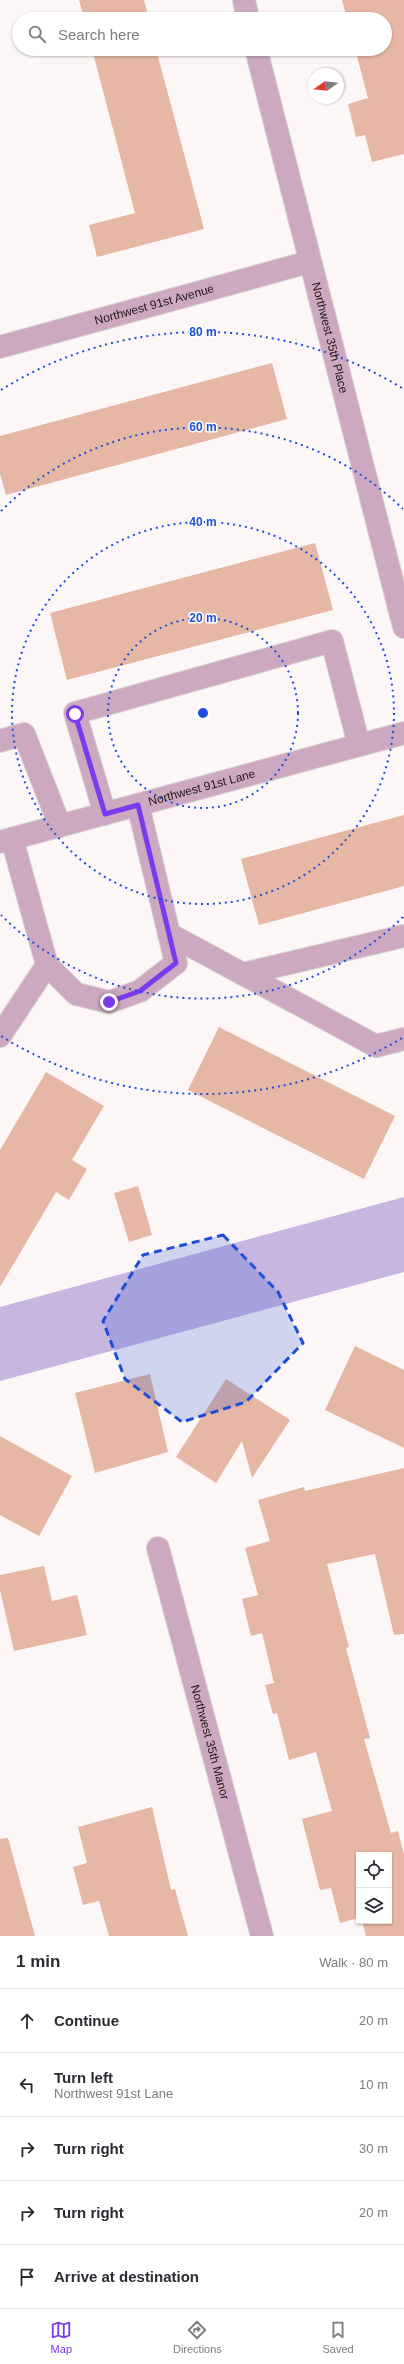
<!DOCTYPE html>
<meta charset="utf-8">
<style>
:root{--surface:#fff;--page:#f7f7f7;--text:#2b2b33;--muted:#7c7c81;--line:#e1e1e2;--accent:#7c3aed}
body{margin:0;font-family:Helvetica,sans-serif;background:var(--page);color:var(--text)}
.controls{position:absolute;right:12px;bottom:12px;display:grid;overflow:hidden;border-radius:0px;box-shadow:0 1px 3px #0004}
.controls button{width:36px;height:36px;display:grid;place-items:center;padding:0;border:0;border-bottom:1px solid var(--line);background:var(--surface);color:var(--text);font:20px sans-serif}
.compass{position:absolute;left:308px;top:68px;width:36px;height:36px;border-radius:50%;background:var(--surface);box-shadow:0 1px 3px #0004;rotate:256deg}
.stop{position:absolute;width:12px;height:12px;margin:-9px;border:3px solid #7c3aed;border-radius:50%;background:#fff}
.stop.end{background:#7c3aed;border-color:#fff;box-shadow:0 1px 4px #0008}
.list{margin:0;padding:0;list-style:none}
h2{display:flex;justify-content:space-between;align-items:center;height:52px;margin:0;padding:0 16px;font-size:17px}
h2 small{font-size:13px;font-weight:400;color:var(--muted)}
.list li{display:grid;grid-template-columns:26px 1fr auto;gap:12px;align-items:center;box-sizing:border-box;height:64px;padding:0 16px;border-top:1px solid var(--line)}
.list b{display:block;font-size:15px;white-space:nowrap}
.list p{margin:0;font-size:13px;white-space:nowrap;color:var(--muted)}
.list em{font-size:13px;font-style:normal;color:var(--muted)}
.icon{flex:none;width:22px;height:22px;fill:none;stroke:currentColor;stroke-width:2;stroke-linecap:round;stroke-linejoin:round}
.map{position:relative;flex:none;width:404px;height:1936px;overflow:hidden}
.search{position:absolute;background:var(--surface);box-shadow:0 1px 3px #0004;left:12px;right:12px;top:12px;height:44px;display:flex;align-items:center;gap:10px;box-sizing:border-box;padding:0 14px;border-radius:22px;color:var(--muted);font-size:15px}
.sheet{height:372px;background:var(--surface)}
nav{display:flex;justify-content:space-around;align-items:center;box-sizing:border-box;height:56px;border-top:1px solid var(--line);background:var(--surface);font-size:11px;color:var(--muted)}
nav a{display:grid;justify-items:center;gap:2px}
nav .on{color:var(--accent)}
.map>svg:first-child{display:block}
</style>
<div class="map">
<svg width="404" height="1936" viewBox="0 0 404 1936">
<rect width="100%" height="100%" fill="#fcf6f6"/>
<path fill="#c7b6df" d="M404,1197v75l-404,109v-74z"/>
<g fill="#e5b7a4">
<path d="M79,0h65l5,19h-65z"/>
<path d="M342,0h62v154l-32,8 -7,-27 -9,2 -8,-33 20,-6 -13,-49h30v-30h-38z"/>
<path d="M92,49h64l48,180 -107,28 -8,-32 46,-12z"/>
<path d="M272,363l15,56 -281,76 -6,-21v-38z"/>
<path d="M315,543l18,67 -266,70 -17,-67z"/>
<path d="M404,815v71l-145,39 -18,-66z"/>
<path d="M219,1027l176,89 -31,63 -176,-89z"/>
<path d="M46,1072l58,34 -32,54 15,9 -18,31 -13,-8 -56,95v-137z"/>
<path d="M138,1186l14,49 -23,7 -15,-49z"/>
<path d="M355,1346l49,24v78l-79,-38z"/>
<path d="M150,1374l18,78 -73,21 -20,-80z"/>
<path d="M226,1379l64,41 -38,58 -10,-37 -26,42 -40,-26z"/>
<path d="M0,1436l72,40 -33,60 -39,-21z"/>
<path d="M404,1468v166l-10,1 -19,-81 -48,10 22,83 -3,1 24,90 -6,1 27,94 7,-2 6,23v82h-38l-4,-15h27v-66h-30v63l-19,5 -9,-35 -11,2 -18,-71 30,-8 -16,-59 -27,8 -12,-47 -4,1 -8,-29 9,-2 -12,-50 -11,3 -9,-37 16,-4 -13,-47 25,-7 -12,-41 46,-13 1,4z"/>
<path d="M44,1566l8,35 25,-6 10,40 -73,16 -14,-61v-15z"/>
<path d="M152,1807l19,83 4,-1 13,47h-79l-10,-35 -16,4 -10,-38 14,-4 -9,-36z"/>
<path d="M8,1838l27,98h-35v-97z"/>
</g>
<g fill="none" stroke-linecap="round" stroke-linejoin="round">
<defs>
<g id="minor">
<path d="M244,0l4,19"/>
<path id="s1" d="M256,49l148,578"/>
<path id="s2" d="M0,347l309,-85"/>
<path d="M0,741l24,-7 36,92"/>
<path d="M105,814l-30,-101 257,-72 27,104"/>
<path d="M12,839l35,126 29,29 33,8 31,-11 36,-28 -38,-158"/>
<path id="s3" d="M0,842l404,-109"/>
<path d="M169,934l207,112 28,-7"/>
<path d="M243,974l161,-38"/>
<path d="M0,1036l47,-71"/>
<path id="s4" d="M158,1548l104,388"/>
</g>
</defs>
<use href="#minor" stroke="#d9d2d2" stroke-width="24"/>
<use href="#minor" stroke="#cca8c1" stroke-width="22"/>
</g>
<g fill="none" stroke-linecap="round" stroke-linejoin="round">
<path stroke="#7c3aed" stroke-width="5" d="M75,714l30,100 33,-9 38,158 -36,28 -31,11"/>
</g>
<path fill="#1d4ed8" fill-opacity="0.2" stroke="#1d4ed8" stroke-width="3" stroke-dasharray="8 5" stroke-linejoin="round" d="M223,1235l55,57 25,51 -57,59 -64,20 -57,-43 -22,-58 40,-66z"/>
<g fill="none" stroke="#1d4ed8" stroke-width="2" stroke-dasharray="2 4">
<circle cx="203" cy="713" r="95"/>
<circle cx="203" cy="713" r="191"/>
<path d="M403 917A286 286 0 0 1 1 915M1 511A286 286 0 0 1 403 509"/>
<path d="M402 1038A381 381 0 0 1 1 1036M1 390A381 381 0 0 1 402 388"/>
</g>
<g text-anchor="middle" stroke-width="3" stroke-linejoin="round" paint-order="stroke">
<g font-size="12" fill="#221718" stroke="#fff">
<text dy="4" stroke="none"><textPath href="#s2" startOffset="160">Northwest 91st Avenue</textPath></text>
<text dy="4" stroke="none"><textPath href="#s1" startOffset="298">Northwest 35th Place</textPath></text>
<text dy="4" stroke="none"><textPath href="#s3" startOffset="209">Northwest 91st Lane</textPath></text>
<text dy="4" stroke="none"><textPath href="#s4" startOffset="201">Northwest 35th Manor</textPath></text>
</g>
</g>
<circle cx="203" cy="713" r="6" fill="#1d4ed8" stroke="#fff" stroke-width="2"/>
<g font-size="12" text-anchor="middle" font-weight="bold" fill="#1d4ed8" stroke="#fff" stroke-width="3" stroke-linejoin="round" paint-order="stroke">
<text x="203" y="336">80 m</text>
<text x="203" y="431">60 m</text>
<text x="203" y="526">40 m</text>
<text x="203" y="622">20 m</text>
</g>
</svg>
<div class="controls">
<button><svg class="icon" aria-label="locate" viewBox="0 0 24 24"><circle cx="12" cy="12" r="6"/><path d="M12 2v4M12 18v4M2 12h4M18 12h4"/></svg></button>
<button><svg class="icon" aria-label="layers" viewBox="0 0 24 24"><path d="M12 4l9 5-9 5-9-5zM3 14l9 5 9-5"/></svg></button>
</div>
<svg class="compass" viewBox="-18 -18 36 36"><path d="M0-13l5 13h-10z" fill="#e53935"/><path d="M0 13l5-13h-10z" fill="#7c7c81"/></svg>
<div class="stop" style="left:75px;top:714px"></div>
<div class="stop end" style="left:109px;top:1002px"></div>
<div class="search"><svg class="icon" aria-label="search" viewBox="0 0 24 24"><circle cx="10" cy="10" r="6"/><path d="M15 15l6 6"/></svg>Search here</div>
</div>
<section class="sheet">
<h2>1 min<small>Walk · 80 m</small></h2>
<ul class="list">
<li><svg class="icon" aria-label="ahead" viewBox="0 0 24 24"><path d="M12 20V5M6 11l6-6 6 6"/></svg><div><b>Continue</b></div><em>20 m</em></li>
<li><svg class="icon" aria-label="left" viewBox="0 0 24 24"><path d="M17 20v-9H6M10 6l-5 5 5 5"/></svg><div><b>Turn left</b><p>Northwest 91st Lane</p></div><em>10 m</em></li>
<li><svg class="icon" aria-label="right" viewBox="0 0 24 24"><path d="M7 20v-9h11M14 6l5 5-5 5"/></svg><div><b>Turn right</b></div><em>30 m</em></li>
<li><svg class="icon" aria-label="right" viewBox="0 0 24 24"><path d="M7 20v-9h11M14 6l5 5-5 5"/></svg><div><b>Turn right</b></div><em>20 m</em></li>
<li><svg class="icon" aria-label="arrive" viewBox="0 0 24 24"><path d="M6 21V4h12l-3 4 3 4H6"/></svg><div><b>Arrive at destination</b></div></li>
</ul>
</section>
<nav>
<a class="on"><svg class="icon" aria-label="map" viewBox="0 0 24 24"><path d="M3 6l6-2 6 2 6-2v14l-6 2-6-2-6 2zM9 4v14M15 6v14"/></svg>Map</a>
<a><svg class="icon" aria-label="directions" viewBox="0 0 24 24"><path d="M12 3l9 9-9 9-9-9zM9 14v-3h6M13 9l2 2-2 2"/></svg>Directions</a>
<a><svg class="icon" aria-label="saved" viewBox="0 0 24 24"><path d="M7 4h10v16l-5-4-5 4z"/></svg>Saved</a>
</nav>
